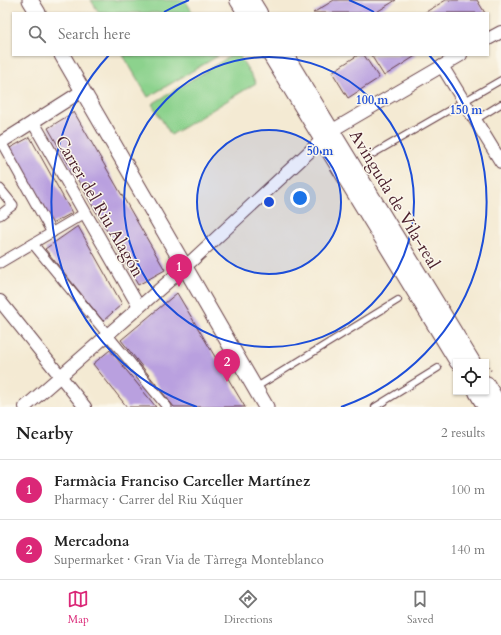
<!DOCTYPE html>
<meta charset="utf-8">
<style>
:root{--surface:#fff;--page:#f2f2f2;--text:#222;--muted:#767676;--line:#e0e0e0;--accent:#db2777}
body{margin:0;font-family:Cardo,serif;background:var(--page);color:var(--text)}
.controls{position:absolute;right:12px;bottom:12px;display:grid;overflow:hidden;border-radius:0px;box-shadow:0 1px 3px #0004}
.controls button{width:36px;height:36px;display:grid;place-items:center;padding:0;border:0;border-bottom:1px solid var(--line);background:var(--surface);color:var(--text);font:20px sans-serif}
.you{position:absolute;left:300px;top:198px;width:14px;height:14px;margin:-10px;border:3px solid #fff;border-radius:50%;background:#1a73e8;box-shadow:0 0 0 6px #1a73e833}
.badge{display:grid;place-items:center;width:26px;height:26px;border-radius:50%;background:var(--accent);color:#fff;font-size:13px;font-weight:700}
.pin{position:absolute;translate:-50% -33px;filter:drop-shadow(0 1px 2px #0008)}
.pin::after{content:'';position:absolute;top:21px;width:14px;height:12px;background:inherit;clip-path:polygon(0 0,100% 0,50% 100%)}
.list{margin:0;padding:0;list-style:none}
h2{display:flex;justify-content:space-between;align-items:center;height:52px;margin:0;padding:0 16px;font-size:17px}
h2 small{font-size:13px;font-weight:400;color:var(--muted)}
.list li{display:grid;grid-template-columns:26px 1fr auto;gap:12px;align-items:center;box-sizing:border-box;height:60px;padding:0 16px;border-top:1px solid var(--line)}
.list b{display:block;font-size:15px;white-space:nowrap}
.list p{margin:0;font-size:13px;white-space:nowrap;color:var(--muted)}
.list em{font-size:13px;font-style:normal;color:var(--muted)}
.icon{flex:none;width:22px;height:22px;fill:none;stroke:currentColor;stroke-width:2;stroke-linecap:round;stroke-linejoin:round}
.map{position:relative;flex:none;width:501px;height:407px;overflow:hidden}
.search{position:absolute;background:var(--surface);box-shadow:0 1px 3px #0004;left:12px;right:12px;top:12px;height:44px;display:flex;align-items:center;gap:10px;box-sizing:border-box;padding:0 14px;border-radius:0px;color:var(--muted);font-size:15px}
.sheet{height:172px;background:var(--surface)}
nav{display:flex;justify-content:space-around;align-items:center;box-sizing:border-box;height:56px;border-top:1px solid var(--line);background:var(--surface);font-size:11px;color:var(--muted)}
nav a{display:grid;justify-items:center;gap:2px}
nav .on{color:var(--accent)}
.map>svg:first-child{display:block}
</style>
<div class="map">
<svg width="501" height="407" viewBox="0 0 501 407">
<rect width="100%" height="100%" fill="#fbf7ec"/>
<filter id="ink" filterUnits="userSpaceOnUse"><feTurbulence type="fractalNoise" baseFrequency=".025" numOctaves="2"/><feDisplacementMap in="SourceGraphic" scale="8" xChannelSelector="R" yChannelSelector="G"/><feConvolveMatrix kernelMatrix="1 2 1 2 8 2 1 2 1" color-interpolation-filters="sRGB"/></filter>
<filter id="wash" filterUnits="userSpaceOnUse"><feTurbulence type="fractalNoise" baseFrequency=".012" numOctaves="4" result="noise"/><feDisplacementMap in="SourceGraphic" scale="16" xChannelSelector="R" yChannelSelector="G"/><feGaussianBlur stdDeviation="0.9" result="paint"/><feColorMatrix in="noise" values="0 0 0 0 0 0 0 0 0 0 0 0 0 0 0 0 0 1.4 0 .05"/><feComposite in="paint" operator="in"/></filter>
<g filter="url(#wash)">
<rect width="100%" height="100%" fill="#f4ead3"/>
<g fill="#8cd28d" stroke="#6b785c">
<path d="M91,0h94l8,13h-94z"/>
<path d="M123,55h94l1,1 -70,41z"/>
<path d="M232,55h7l17,28 -85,52 -19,-31z"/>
</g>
<g id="blocks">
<g fill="#b9a0df">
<path d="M334,0h62l-21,13h-62z"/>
<path d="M446,0h31l8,13h-61z"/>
<path d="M358,55h6l15,23 -31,20 -16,-26z"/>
<path d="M371,55h46l-33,21z"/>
<path d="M74,112l91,158 -27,15 -90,-157z"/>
<path d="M30,137l42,76 -22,12 -42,-76z"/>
<path d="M78,226l44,78 -19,17 -58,-72z"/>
<path d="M177,293l68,114h-71l-53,-67z"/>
<path d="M110,350l46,57h-29l-34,-43z"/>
</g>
</g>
</g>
<g filter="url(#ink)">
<use href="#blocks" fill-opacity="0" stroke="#643d44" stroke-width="1"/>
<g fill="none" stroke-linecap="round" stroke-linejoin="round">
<defs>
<g id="service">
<path d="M475,120l26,-16"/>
<path d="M373,154l128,-74"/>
<path d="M255,388l143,-88"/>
<path d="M375,407l63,-39"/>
</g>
<g id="pedestrian">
<path d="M1,142l51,91"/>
<path d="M0,189l13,16 -13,10"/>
<path d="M33,244l134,163"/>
<path d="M0,263l85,-50"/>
</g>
<g id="minor">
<path d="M488,39l13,-7"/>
<path d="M442,66l59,96"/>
<path d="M33,122l106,185"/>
<path d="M331,131l130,-76"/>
<path d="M0,143l82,-52"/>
<path d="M0,301l85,106"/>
<path d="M25,407l160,-140 138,-128"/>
</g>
<g id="tertiary">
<path d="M30,0l8,13"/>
<path d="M62,55l204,352"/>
</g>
<g id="secondary">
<path d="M238,0l8,13"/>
<path d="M251,0l8,13"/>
<path d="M271,55l187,307"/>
<path d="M285,55l187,307"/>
<path d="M486,384l14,23"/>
<path d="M477,392l9,15"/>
</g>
</defs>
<use href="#service" stroke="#643d44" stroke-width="8"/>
<use href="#pedestrian" stroke="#643d44" stroke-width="11"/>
<use href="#minor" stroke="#643d44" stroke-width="14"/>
<use href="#tertiary" stroke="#643d44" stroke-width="17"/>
<use href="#secondary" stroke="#643d44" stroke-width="18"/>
<path stroke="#643d44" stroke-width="1.5" stroke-dasharray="1 3" stroke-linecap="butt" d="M486,363l6,9"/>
<use href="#service" stroke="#fff" stroke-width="6"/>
<use href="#pedestrian" stroke="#fff" stroke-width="9"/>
<use href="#minor" stroke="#fff" stroke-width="12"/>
<use href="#tertiary" stroke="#fff" stroke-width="15"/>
<use href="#secondary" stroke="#fff" stroke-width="16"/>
</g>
</g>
<circle cx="269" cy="202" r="72" fill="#1d4ed8" fill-opacity=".12"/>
<g fill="none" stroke="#1d4ed8" stroke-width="2">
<circle cx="269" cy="202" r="72"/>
<circle cx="269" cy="202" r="145"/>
<path d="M197 407A217 217 0 0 1 109 55M164 12A217 217 0 0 1 189 0M349 0A217 217 0 0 1 374 12M429 55A217 217 0 0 1 341 407"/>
</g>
<g text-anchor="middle" stroke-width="3" stroke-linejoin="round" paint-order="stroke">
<g font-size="17" fill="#4a1f2b" stroke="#fbf7ec">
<text transform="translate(395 199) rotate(59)" y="6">Avinguda de Vila-real</text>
<text transform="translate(100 206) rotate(60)" y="6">Carrer del Riu Alagón</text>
</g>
</g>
<circle cx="269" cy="202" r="6" fill="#1d4ed8" stroke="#fbf7ec" stroke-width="2"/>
<g font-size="12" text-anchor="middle" font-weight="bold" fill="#1d4ed8" stroke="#fbf7ec" stroke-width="3" stroke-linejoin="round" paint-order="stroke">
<text x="372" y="104">100 m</text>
<text x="466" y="114">150 m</text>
<text x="320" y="155">50 m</text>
</g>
</svg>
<div class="controls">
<button><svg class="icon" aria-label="locate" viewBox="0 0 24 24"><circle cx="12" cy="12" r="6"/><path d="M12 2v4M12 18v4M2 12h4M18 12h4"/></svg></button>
</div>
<div class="you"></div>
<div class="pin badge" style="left:179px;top:287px">1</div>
<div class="pin badge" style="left:227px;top:382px">2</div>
<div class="search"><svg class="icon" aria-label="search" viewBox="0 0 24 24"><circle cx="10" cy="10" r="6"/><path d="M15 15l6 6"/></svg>Search here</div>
</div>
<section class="sheet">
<h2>Nearby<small>2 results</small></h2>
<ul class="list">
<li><span class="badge">1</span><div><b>Farmàcia Franciso Carceller Martínez</b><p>Pharmacy · Carrer del Riu Xúquer</p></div><em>100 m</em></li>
<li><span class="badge">2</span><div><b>Mercadona</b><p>Supermarket · Gran Via de Tàrrega Monteblanco</p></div><em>140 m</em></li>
</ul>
</section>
<nav>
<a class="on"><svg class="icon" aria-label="map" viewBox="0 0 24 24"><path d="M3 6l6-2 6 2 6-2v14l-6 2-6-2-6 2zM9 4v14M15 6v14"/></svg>Map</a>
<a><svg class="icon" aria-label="directions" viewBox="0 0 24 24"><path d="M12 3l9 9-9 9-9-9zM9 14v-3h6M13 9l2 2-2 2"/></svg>Directions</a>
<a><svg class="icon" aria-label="saved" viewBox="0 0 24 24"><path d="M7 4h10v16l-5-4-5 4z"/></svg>Saved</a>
</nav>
